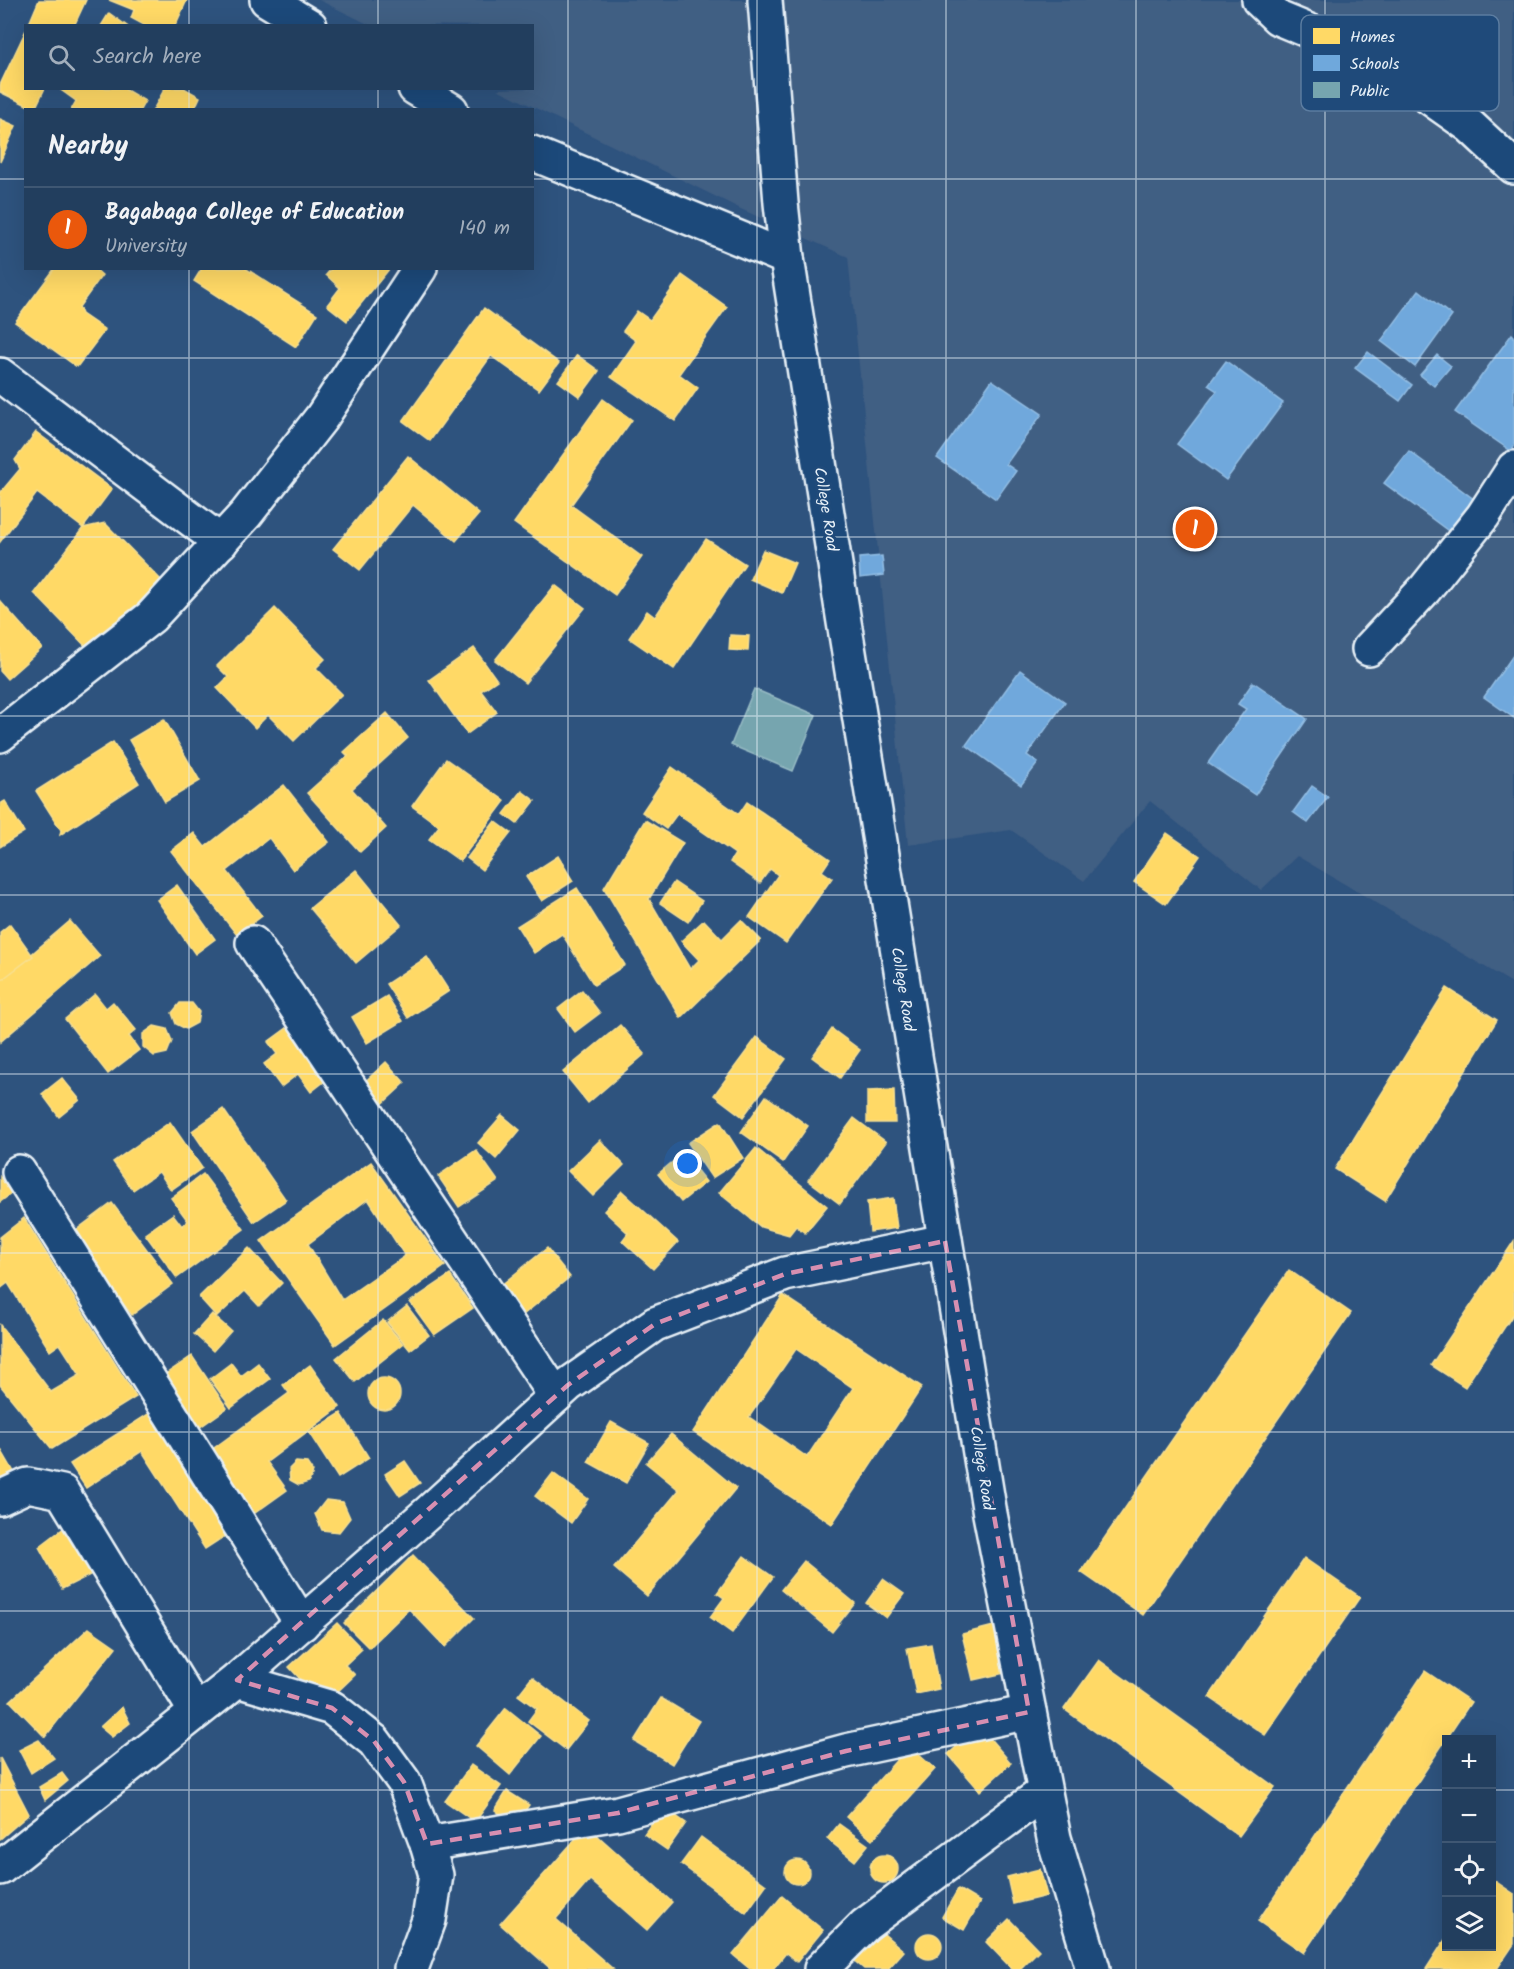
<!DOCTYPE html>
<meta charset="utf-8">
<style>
:root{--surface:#223e5e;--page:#2a4564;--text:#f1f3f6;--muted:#a2aebc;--line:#3f5773;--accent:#ea580c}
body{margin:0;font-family:Kalam,sans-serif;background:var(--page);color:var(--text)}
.controls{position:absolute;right:18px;bottom:18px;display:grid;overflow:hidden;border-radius:0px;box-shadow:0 6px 24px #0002}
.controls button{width:54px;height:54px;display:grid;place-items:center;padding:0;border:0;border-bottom:2px solid var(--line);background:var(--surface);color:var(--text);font:30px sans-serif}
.you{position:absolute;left:688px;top:1164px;width:21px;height:21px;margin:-15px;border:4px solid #fff;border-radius:50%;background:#1a73e8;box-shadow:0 0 0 9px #1a73e833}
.badge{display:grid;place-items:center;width:39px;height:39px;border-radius:50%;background:var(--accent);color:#fff;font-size:20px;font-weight:700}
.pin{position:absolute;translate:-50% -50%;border:3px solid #fff;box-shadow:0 2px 6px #0006}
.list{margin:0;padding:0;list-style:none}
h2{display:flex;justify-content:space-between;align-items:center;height:78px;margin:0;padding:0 24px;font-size:26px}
h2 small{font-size:20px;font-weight:400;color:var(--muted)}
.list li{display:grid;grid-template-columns:39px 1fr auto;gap:18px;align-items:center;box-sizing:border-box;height:84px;padding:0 24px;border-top:2px solid var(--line)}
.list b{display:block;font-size:22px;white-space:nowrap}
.list p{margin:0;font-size:20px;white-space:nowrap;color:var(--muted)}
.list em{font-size:20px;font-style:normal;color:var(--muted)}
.icon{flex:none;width:33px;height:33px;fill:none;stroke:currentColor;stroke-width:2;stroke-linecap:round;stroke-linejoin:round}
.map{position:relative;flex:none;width:1514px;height:1969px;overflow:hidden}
.search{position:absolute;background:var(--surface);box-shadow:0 6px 24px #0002;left:24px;top:24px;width:510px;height:66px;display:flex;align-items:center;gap:15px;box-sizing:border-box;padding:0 21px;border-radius:0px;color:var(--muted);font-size:22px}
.panel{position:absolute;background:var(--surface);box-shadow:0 6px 24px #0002;left:24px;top:108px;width:510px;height:162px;border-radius:0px}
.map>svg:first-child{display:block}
</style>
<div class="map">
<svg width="1514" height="1969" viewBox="0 0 1514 1969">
<rect width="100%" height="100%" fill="#2e537e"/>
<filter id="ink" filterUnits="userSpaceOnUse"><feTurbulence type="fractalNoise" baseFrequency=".0167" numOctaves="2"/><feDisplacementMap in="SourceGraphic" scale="12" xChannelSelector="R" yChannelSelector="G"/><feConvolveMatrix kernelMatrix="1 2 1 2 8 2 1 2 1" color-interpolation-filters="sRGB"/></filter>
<g filter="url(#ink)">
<path fill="#405e83" d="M319,0h1195v984l-217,-128 -36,34 -111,-89 -66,80 -73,-51 -103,15 -60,-588 -105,-47 -246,-121 35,-1v-62l-162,-1z"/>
<g fill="#ffd966" stroke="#f8e092" stroke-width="1.5" fill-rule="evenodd">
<path d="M39,0h47l-12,26h-46z"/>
<path d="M109,0h78l-12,26h-29l-15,-8 3,-8z"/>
<path d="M109,13l18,13h-26z"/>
<path d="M26,30v58h19l-10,21 -35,-17v-7z"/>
<path d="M58,88h65l22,13 -5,9h-69l5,-9z"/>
<path d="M165,88h19l16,9 -6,13h-41z"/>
<path d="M0,119l16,7 -16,36z"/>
<path d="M55,268h39l8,7 -23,32 3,7 23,16 -28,37 -62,-45z"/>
<path d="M202,268h43l72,46 -21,33 -102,-66z"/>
<path d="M332,268h58l-43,53 -20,-16 13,-17 -14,-13z"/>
<path d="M682,275l45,32 -48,67 19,14 -23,33 -64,-44 25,-36 -13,-10 14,-20 13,9z"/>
<path d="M484,308l75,55 -20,27 -48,-34 -61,85 -27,-20z"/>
<path d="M577,355l22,16 -19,26 -22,-16z"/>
<path d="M603,399l29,21 -61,85 71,52 -27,38 -101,-72z"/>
<path d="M36,432l76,57 -29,39 -46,-35 -37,49v-49l20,-24 -5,-9z"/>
<path d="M408,456l71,58 -23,27 -43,-36 -53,65 -27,-21z"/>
<path d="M105,523l59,60 -72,70 -58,-60 49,-65z"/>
<path d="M706,539l39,25 -71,105 -45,-31 18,-27 8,6z"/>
<path d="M763,550l32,13 -13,30 -32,-14z"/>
<path d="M555,585l30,23 -60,75 -30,-23z"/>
<path d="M0,601l42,47 -35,31 -7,-8z"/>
<path d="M275,608l50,51 -9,9 26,26 -48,47 -26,-26 -13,13 -38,-40 11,-11 -11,-11z"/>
<path d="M730,635l19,1 -1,15 -19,-1z"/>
<path d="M474,648l23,32 -16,11 16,21 -30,22 -38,-54z"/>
<path d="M387,713l21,25 -56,51 34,39 -26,24 -53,-59 41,-37 -4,-4z"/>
<path d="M164,719l36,62 -35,21 -36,-62z"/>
<path d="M113,742l26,41 -79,52 1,-5 -25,-39z"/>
<path d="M446,759l59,42 -45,60 -31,-22 10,-13 -27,-20z"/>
<path d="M672,767l67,47 8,-12 83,57 -8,12 10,7 -46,65 -37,-26 29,-42 -8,-6 -10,14 -30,-21 5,-8 -58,-40 -11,15 -24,-17z"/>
<path d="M284,785l45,57 -36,28 -24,-32 -42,33 35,45 -25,19 -66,-84 23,-18 11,14z"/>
<path d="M522,791l13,10 -18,23 -13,-10z"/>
<path d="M5,801l19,31 -24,15v-43z"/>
<path d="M645,820l38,23 -34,56 41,70 9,-9 -18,-19 23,-21 18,19 19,-19 20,20 -80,78 -77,-130z"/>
<path d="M495,821l16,12 -29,37 -15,-12z"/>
<path d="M1167,833l33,23 -34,48 -32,-22z"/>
<path d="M558,856l15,25 -31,20 -16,-24z"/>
<path d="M356,870l45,55 -45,38 -46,-55z"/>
<path d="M674,882l28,19 -14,21 -28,-19z"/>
<path d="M177,885l38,54 -20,15 -38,-54z"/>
<path d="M577,888l48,77 -31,20 -32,-51 -28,19 -17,-27z"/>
<path d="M70,921l30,35 -100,86v-61z"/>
<path d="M10,924l23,32 -33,25v-49z"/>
<path d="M427,957l22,34 -41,27 -22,-34z"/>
<path d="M1447,988l50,32 -112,181 -50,-32z"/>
<path d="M582,990l18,23 -25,19 -17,-23z"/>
<path d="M95,994l11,14 7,-6 23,28 -7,6 10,14 -31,24 -43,-55z"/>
<path d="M387,996l16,25 -36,22 -15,-26z"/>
<path d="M180,1003h12l7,9 -2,11 -11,6 -10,-5 -4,-11z"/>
<path d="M291,1025l39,52 -19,15 -13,-18 -17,13 -17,-23 13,-10 -9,-12z"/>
<path d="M620,1025l25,29 -57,49 -25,-31z"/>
<path d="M154,1026l13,3 5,12 -5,12 -13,3 -11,-9v-13z"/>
<path d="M832,1029l28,21 -20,28 -28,-21z"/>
<path d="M757,1037l29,22 -43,58 -29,-22z"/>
<path d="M386,1062l19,21 -28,26 -20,-20z"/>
<path d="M62,1078l18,22 -21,17 -17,-23z"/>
<path d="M894,1090l1,33h-28v-32z"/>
<path d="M766,1096l42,30 -25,36 -42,-30z"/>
<path d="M223,1109l63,91 -32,22 -62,-91z"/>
<path d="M502,1115l18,15 -24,29 -18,-16z"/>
<path d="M854,1118l32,24 -46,62 -32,-24z"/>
<path d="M170,1122l32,46 -31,22 -12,-18 -26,18 -20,-28z"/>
<path d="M720,1122l23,36 -31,20 -24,-35z"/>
<path d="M600,1140l24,25 -31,31 -25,-25z"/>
<path d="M756,1148l71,58 -22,27 -9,-7 -7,9 -28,-8 -42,-34z"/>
<path d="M476,1150l22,31 -39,26 -21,-31z"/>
<path d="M683,1153l23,29 -25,20 -23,-28z"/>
<path d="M371,1162l74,104 -110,79 -74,-104zM368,1199l37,57 -63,44 -34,-56z"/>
<path d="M203,1174l41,55 -67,49 -32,-44 28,-20 9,12 6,-5 -17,-23z"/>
<path d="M0,1177l12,16 -12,9z"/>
<path d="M622,1191l56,51 -25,27 -31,-28 6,-8 -24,-22z"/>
<path d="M893,1198l4,30 -27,4 -3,-30z"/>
<path d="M112,1203l61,81 -41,31 -61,-81z"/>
<path d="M24,1218l112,179 -84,52 -52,-64v-60l51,67 29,-17 -20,-31 -10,7 -42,-68 -8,6v-52z"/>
<path d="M1514,1241v72l-49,74 -34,-22z"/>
<path d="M249,1248l33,35 -23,23 -14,-15 -28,26 -18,-20z"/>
<path d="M547,1248l23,29 -52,42 -23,-29z"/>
<path d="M1289,1270l62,43 -208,302 -62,-43z"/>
<path d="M450,1275l23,33 -39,27 -24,-33z"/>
<path d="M783,1295l139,92 -90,137 -139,-92zM796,1349l57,39 -46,69 -58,-40z"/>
<path d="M407,1306l22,29 -19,15 -23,-28z"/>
<path d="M212,1314l19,17 -18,20 -19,-17z"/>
<path d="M383,1320l20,24 -48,38 -19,-24z"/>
<path d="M192,1356l35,52 -31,22 -36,-52z"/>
<path d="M231,1363l10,13 17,-13 12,16 -39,29 -21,-29z"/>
<path d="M310,1365l30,42 -73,55 20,28 -32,23 -45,-62 79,-58 -6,-8z"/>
<circle cx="384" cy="1394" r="16"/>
<path d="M153,1411l78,121 -26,17 -63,-98 -56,37 -16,-24z"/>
<path d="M341,1413l28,45 -31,20 -29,-45z"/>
<path d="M611,1422l38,21 -23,40 -38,-21z"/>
<path d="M671,1434l65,54 -89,108 -33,-28 65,-78 -33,-27z"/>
<path d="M0,1448l21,36 -21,10z"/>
<path d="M405,1461l15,22 -20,13 -15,-22z"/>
<path d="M296,1462l11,1 6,9 -4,10 -10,3 -9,-5 -1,-11z"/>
<path d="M553,1473l35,26 -17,24 -36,-27z"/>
<path d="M326,1500l17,2 7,16 -11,14 -17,-2 -7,-16z"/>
<path d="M65,1527l29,46 -32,16 -23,-42z"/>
<path d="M413,1555l61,63 -29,29 -36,-38 -40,39 -25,-25z"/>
<path d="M744,1556l29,21 -41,56 -22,-16 14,-19 -7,-5z"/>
<path d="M1304,1558l56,39 -95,138 -56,-38z"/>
<path d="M804,1561l51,42 -23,29 -51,-42z"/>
<path d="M883,1579l21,15 -18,24 -20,-15z"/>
<path d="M337,1623l25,26 -17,16 10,10 -23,22 -9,-10 -8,8 -26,-28z"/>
<path d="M994,1626l11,47 -32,7 -11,-46z"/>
<path d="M89,1628l27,19 -71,90 -35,-36z"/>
<path d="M931,1644l8,45 -23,5 -9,-46z"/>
<path d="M1099,1660l176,127 -36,49 -175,-127z"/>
<path d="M1425,1671l46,31 -167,251 -46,-32z"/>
<path d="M532,1677l57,44 -23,29 -38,-29 9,-12 -19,-14z"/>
<path d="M661,1698l38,23 -27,43 -38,-23z"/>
<path d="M122,1707l8,16 -18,14 -12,-10z"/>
<path d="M506,1708l35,28 -31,39 -34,-29z"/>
<path d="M980,1727l31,36 -31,28 -32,-37z"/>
<path d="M39,1740l15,18 -23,15 -12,-23z"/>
<path d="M909,1746l26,23 -63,71 -26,-23z"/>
<path d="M0,1758l29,56 -29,25z"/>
<path d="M471,1765l30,21 -26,36 -30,-21z"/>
<path d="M62,1773l6,8 -23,19 -6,-13z"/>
<path d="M507,1791l22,14 -14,20 -20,-15z"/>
<path d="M663,1807l23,16 -19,27 -23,-16z"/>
<path d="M839,1824l29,21 -13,16 -28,-22z"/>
<path d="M587,1826l85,76 -25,28 -57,-50 -34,39 57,50h-62l-51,-45z"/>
<path d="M701,1837l65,48 -20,28 -65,-49z"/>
<circle cx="884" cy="1869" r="14"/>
<circle cx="797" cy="1872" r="12"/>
<path d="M1040,1869l7,27 -34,8 -6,-27z"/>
<path d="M1492,1879l22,15v50l-17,25h-71l20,-31v8h46z"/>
<path d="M958,1889l22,13 -16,28 -22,-13z"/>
<path d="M782,1896l41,34 -26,32 -11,-9 -13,16h-23l-17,-14z"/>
<path d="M1009,1919l30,31 -19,19h-8l-26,-27z"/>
<path d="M878,1929l26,22 -16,18h-24l-12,-10z"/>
<circle cx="929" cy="1946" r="13"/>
</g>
<g fill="#6fa8dc" stroke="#93bee4" stroke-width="1.5">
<path d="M1419,290l33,26 -37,51 -34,-26z"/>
<path d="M1512,334l2,2v111l-3,4 -56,-39z"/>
<path d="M1368,352l44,33 -12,16 -45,-33z"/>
<path d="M1437,355l14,11 -17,20 -14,-11z"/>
<path d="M1226,361l57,42 -57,77 -49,-36 40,-53 -9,-6z"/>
<path d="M992,380l50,34 -36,50 10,7 -20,28 -59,-41z"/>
<path d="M1409,451l66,49 -24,33 -67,-50z"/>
<path d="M882,556l2,19 -24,3 -1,-20z"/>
<path d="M1514,654v64l-30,-21z"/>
<path d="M1020,670l45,32 -38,53 11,8 -17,22 -55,-40z"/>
<path d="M1253,682l54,37 -52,76 -47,-32 38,-54 -8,-5z"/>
<path d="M1312,786l16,11 -20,26 -15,-11z"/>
</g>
<path fill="#76a5af" stroke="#98bcc5" stroke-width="1.5" d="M754,689l62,26 -23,56 -62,-26z"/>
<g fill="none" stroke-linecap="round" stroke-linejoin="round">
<defs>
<g id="minor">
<path d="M267,0l43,26"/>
<path d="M1259,0l19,18 94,39 98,69 44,41"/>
<path d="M415,88l36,22"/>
<path d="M532,153l255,105"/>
<path d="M0,375l221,167"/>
<path d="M1369,649l56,-60 58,-73 31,-48"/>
<path d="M0,735l151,-118 95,-103 76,-97 98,-149"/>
<path d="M253,943l303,453"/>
<path d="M19,1172l283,452"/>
<path d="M0,1498l28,-13 34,7 134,220"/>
<path d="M237,1680l95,28 42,33 30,41 23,62 9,31 -7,45 -18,49"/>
<path d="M427,1844l191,-31 228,-62 183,-39"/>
<path d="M0,1868l237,-188 193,-169 138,-126 87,-61 130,-50 160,-33"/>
<path d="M821,1969l44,-44 179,-133"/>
</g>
<path id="tertiary" d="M765,0l16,203 6,55 57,364 146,892 64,324 39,131"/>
</defs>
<use href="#minor" stroke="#e8f1f8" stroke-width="38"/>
<use href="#tertiary" stroke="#e8f1f8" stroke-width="38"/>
<use href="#minor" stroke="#1f4a7a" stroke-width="33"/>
<use href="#tertiary" stroke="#1f4a7a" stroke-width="33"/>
</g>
</g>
<path fill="none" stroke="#d78fb1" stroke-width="4.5" stroke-dasharray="12 8" stroke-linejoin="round" d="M945,1241l84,471 -183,39 -228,62 -191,31 -23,-62 -30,-41 -42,-33 -95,-28 331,-295 87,-61 130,-50z"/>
<path fill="none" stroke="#e8f1f8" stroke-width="1.5" stroke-opacity="0.55" d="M189,0v26M378,0v26M568,0v1969M757,0v1969M946,0v1969M1136,0v1969M1325,0v1969M189,88v22M378,88v22M0,179h26M532,179h982M189,268v1701M378,268v1701M0,358h1514M0,537h1514M0,716h1514M0,895h1514M0,1074h1514M0,1253h1514M0,1432h1514M0,1611h1514M0,1790h1446M1492,1790h22"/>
<g text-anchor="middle" stroke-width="6" stroke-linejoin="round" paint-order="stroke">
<g font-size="16" fill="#e8f1f8" stroke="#1f4a7a">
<text transform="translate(827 509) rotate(81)" y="6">College Road</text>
<text transform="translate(904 989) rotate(81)" y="6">College Road</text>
<text transform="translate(983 1468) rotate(81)" y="6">College Road</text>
</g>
</g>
<rect x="1301" y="15" width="198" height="96" rx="9" fill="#1f4a7a" stroke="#5b7ca0" stroke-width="1.5"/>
<rect x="1313" y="28" width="27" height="16" fill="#ffd966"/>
<rect x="1313" y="55" width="27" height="16" fill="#6fa8dc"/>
<rect x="1313" y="82" width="27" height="16" fill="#76a5af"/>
<g font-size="16" fill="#e8f1f8">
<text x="1350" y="42">Homes</text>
<text x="1350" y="69">Schools</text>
<text x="1350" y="96">Public</text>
</g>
</svg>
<div class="controls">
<button>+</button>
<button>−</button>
<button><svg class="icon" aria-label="locate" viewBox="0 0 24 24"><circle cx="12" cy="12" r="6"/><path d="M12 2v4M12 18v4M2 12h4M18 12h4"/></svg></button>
<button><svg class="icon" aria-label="layers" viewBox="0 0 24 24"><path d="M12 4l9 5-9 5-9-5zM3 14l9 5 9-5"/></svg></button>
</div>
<div class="you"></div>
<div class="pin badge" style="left:1195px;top:529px">1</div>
<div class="search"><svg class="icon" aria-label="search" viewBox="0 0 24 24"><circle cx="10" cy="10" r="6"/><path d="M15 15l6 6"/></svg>Search here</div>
<section class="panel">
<h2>Nearby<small></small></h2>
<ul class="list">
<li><span class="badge">1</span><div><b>Bagabaga College of Education</b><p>University</p></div><em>140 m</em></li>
</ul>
</section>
</div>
